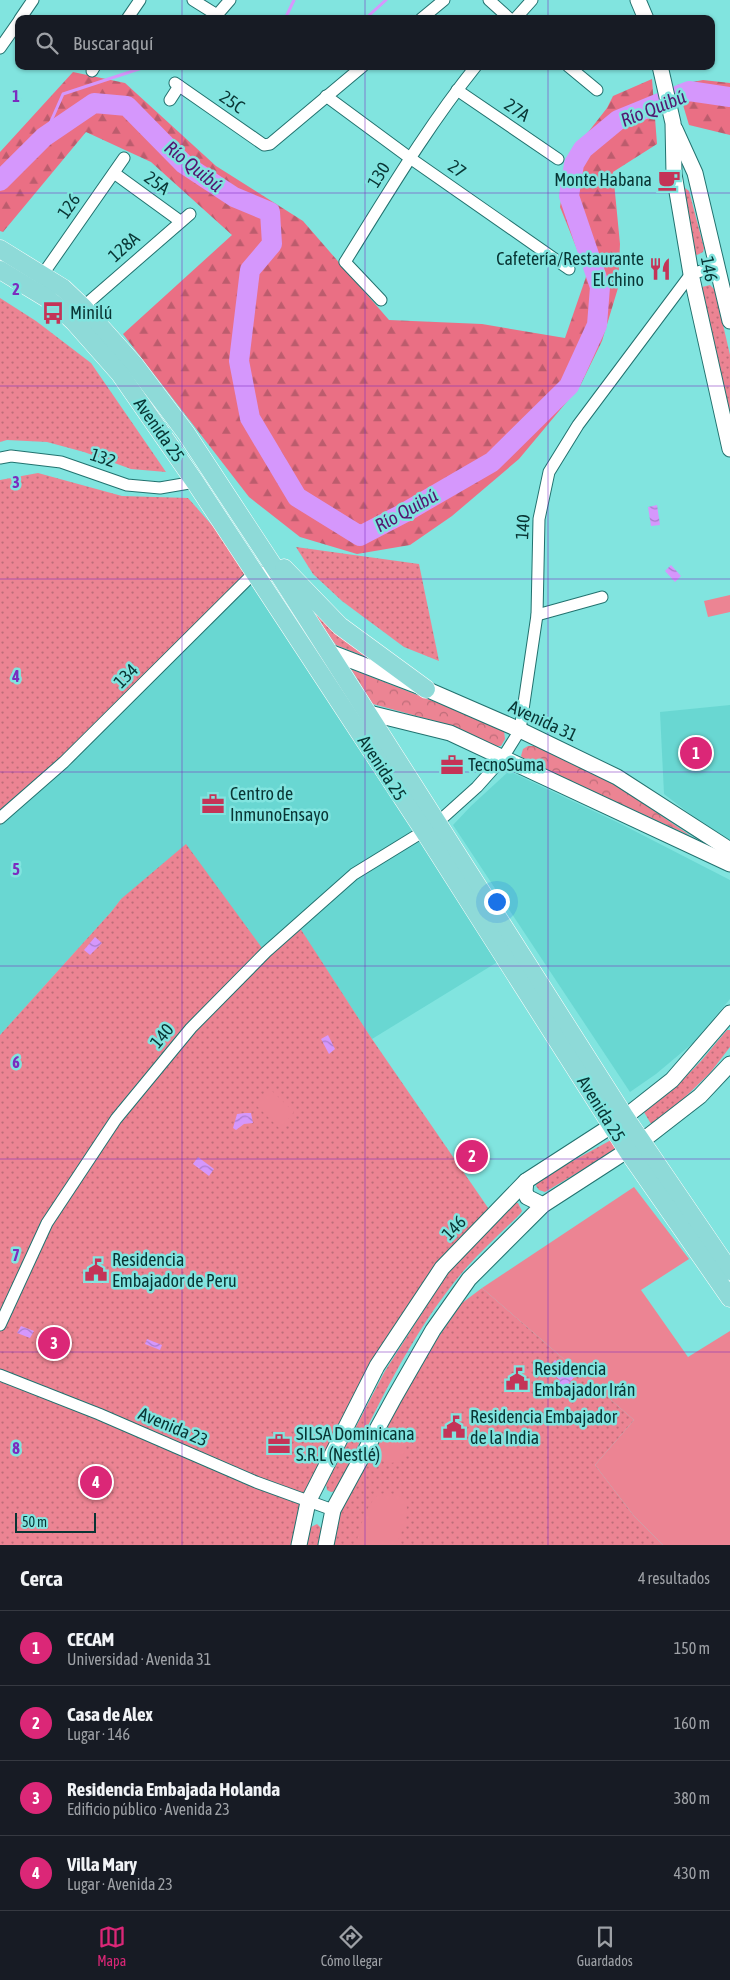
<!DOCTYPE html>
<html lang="es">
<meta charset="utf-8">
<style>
:root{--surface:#171b24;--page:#20242c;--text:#f1f3f6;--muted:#9ea1a6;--line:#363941;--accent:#db2777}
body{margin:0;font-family:"Asap Condensed",sans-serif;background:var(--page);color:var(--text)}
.scale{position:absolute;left:15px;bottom:12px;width:81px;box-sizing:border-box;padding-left:5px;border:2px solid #083534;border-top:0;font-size:14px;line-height:18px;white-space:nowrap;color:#083534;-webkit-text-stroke:4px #81e4df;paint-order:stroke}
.you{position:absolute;left:496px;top:901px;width:18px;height:18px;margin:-12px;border:4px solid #fff;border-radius:50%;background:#1a73e8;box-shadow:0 0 0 8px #1a73e833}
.badge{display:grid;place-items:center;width:32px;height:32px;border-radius:50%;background:var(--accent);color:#fff;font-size:16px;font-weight:700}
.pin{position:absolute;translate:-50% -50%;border:2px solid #fff;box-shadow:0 1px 5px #0006}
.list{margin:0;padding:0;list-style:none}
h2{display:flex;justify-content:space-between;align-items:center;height:65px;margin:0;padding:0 20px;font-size:21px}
h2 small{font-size:16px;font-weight:400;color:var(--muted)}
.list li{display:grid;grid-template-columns:32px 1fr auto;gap:15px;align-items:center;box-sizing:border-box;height:75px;padding:0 20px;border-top:1px solid var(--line)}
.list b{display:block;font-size:19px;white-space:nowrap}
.list p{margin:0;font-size:16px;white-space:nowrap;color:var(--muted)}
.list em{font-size:16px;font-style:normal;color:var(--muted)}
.icon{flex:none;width:28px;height:28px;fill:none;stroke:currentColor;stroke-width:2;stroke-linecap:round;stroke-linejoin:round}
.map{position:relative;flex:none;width:730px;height:1545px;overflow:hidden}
.search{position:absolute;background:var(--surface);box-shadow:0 1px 4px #0004;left:15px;right:15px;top:15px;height:55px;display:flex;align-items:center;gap:12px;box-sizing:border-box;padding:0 18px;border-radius:10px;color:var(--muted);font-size:19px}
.sheet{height:365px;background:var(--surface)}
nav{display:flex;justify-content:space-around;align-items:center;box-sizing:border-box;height:70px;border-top:1px solid var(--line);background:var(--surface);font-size:14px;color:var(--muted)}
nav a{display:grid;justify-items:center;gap:2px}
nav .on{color:var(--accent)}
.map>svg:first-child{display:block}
</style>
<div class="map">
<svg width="730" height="1545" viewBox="0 0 730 1545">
<defs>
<pattern id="grass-dots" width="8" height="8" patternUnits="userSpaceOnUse" patternTransform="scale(1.25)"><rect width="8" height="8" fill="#ec8493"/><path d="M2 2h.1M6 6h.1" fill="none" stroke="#bd6d79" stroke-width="1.8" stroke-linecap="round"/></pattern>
<pattern id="forest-firs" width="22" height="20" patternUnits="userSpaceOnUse" patternTransform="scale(1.25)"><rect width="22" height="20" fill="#ea6f84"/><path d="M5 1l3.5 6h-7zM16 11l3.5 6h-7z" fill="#bc5c6d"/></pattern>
<pattern id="park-crowns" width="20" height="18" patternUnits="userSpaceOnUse" patternTransform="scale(1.25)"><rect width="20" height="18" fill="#ec8493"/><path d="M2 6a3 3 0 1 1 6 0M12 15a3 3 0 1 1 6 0" fill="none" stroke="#bd6d79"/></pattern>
<pattern id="water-waves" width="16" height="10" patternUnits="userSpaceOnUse" patternTransform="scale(1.25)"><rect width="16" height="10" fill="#d597fc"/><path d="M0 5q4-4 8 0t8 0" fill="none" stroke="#ab7ccd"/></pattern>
</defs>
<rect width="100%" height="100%" fill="#81e4df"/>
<g fill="#69d7d2">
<path d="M254,573l250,385 -132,81 -74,-113 -32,26 -145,-53 -10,13 -111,123v-211z"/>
<path d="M730,705v135l-19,-10 -47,-36 -4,-82z"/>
<path d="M509,771l112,53 109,56v119l-37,44 -37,31 -26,18 -177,-267 18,-19z"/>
</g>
<g fill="url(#grass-dots)">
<path d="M681,188h4l4,3 15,57 -1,4 -6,3 -5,-3z"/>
<path d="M710,285l5,5 15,65v66l-29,-127 1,-7z"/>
<path d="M0,298l36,23 55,42 75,109 -35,-3 -47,-17 -37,-10 -40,-2 -7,2z"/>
<path d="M38,473l84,23 66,2 66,75 -254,252v-345z"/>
<path d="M296,547l123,17 20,97 -35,-14 -62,-46 -29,-27z"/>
<path d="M305,601l32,34 34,24 -35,-14z"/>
<path d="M186,844l79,108 33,-27 74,114 121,176 -51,53 -65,98 -69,136 -9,43h-299v-510l111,-123 10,-13z"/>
<path d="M727,1030h3v17l-20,26 -28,27 -31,24 -7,-12 30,-23 27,-28z"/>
<path d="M611,1140l5,8 -2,3 -69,41 -6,-2 -3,-4 2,-6z"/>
<path d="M513,1203h5l4,8 -2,3c-18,18 -37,35 -54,54 -56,65 -92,146 -130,223l-5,1 -4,-2 -1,-6 59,-113 62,-97z"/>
<path d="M482,1288l152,132 -39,45 39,51 29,29h-333l8,-33 77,-141 47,-68z"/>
<path d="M317,1524l5,5 -3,16h-12l4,-18z"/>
</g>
<g fill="url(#forest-firs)">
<path d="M73,72l52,11 91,83 87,55 86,99 93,4 83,14 22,-64 -27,-67 8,-49 39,-50 6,-12 39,-17 5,65 -44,28 7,72 -2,44 -16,53 -22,45 -61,73 -67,57 -42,29 -53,9 -57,-17 -51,-40 -126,-163 109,-99 -81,-73 -65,-30 -83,100 -3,-1v-79z"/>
<path d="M703,80l27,3v52l-41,-10 -12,-40z"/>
</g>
<g fill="url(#park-crowns)">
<path d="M351,669l148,58 5,4 1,8 -4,7h-7l-41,-20 -80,-22z"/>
<path d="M528,746h11l77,39 75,51 -165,-75 -5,-5 2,-7z"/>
</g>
<g fill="#ec8493">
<path d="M730,595v17l-22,5 -4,-16z"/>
<path d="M269,1088l25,24 -14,17 -24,-24z"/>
<path d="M634,1187l55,72 -48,31 47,67 42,-26v214h-67l-29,-29 -39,-51 39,-45 -152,-132z"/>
<path d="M382,1432c5,1 11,1 16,3 14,5 7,19 1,27l-9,1 -9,-8 -10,-3z"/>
<path d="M385,1493c36,1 19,33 11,52h-39c-1,-10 10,-39 17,-46 3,-4 7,-5 11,-6z"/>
</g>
<g fill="url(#water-waves)">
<path d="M657,505l3,20 -9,1 -3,-19z"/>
<path d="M671,565l10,11 -6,6 -10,-11z"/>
<path d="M95,937l7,6 -12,12 -6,-5z"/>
<path d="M328,1035l7,14 -6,5 -8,-15z"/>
<path d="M245,1113h6l2,10 -9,1 -8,6 -3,-2 4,-14z"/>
<path d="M198,1157l16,12 -5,7 -16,-12z"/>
<path d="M21,1326l13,5 -4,7 -13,-5z"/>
<path d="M147,1339l15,6 -2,5 -15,-6z"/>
<path d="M555,1360l20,16 -15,18 -7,-5 7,-9 -13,-10z"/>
</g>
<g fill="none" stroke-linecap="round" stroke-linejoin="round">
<g stroke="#d597fc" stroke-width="3">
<path d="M285,19l9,-19"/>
<path d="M365,19l21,-19"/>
<path d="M44,137l19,-43 85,-28"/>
</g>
<path stroke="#d597fc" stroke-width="20" d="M0,181l44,-44 50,-34 33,3 57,58 50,33 36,15 2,32 -22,26 -11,91 11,57 47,79 63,39 44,-23 88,-51 77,-76 28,-61 3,-38 -31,-91 5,-32 9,-15 35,-29 71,-29 41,6"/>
<defs>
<g id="street">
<path d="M193,0l24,15 13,-15"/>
<path d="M489,0l21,19"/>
<path d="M20,19l13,-19"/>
<path d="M127,19l13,-19"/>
<path d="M421,19l23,-19"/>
<path d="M515,19l17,-19"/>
<path d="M0,48l19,-27"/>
<path d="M568,66l29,24"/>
<path d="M92,71l3,-5"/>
<path d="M175,83l89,62 6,-1 93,-78"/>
<path d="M457,90l101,69"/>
<path d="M326,96l84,62 159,111"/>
<path d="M170,100l9,-14"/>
<path d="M114,173l66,48"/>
<path d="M43,274l81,-116"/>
<path d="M381,300l-36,-38c42,-67 82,-135 131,-196"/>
<path d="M83,307l107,-93"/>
<path d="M0,458l11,-2 50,6 66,23 33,3 35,-6"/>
<path d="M537,615l65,-18"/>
<path d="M0,818l64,-56 190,-189 13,-1 13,4"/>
<path d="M437,823l40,-36 25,-28 18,-29 17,-115 2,-96 10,-47 29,-47 113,-151 27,-8"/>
<path d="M0,1325l47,-102 69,-104 75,-91 75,-76 88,-78 70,-43"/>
<path d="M0,1375l99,39 157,68 77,28"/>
</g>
<g id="secondary">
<path d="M638,0l8,19"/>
<path d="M660,66l13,57 1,51 17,100 39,175"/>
<path d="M675,129l20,44 35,148"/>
<path d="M327,651l99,38 94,41 97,47 113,73"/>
<path d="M365,712l85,21 280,131"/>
<path d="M526,1181l-1,10 2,6 16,8"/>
<path d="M299,1545l9,-43 69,-136 65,-98 84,-87 99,-64 47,-37 58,-67"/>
<path d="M326,1545l7,-35 61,-112 39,-68 36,-51 74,-74 99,-64 58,-45 30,-32"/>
</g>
<g id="primary">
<path d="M0,249l63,39 20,19 51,57 52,69 94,143 345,541 105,154"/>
<path d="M0,270l48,29 11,9 15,14 46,52 75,108 229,349 203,319 103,148"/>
<path d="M284,568l56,58 86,63"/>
</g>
</defs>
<use href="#street" stroke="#22726f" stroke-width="13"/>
<use href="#secondary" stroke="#22726f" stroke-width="17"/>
<use href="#primary" stroke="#fff" stroke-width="19"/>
<use href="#street" stroke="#fff" stroke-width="11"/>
<use href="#secondary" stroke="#fff" stroke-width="15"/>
<use href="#primary" stroke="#8edad8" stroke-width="18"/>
</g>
<path fill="none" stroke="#7b2cbf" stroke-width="1" stroke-opacity="0.55" d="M182,0v19M365,0v19M548,0v19M182,66v1479M365,66v1479M548,66v1479M0,193h730M0,386h730M0,579h730M0,772h730M0,966h730M0,1159h730M0,1352h730"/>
<defs>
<symbol id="cafe-bare" viewBox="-9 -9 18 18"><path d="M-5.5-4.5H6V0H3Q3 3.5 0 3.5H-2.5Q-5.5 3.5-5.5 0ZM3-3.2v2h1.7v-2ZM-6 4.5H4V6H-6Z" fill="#c43457" stroke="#81e4df" stroke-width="2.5" paint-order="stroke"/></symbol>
<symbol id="restaurant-bare" viewBox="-9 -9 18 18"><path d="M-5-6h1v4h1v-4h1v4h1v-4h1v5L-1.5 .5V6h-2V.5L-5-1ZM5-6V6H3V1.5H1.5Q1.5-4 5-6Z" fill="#c43457" stroke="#81e4df" stroke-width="2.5" paint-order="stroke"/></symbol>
<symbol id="bus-bare" viewBox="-9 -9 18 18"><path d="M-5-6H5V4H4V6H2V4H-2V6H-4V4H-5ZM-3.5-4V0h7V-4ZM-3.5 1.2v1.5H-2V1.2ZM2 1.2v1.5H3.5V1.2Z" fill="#c43457" stroke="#81e4df" stroke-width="2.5" paint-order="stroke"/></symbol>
<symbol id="office-bare" viewBox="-9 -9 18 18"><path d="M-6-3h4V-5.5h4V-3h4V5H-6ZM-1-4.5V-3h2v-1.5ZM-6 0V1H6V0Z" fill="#c43457" stroke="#81e4df" stroke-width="2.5" paint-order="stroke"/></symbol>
<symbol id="civic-bare" viewBox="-9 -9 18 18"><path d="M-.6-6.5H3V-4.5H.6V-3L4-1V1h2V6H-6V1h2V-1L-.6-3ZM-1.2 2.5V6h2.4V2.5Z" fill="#c43457" stroke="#81e4df" stroke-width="2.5" paint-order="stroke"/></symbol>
</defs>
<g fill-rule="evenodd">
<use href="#cafe-bare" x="653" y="164" width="32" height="32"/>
<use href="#restaurant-bare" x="644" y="253" width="32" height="32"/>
<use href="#bus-bare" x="37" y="297" width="32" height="32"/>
<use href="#office-bare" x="436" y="749" width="32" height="32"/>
<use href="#office-bare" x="197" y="788" width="32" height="32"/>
<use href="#civic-bare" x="80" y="1254" width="32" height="32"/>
<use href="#civic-bare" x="501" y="1363" width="32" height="32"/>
<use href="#civic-bare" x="438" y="1411" width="32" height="32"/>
<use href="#office-bare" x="263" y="1428" width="32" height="32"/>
</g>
<g text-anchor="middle" stroke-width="5" stroke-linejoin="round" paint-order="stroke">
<g font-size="18" fill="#083534" stroke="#81e4df">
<text transform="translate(232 102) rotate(35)" y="6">25C</text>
<text transform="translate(517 110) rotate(34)" y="6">27A</text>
<text transform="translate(457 169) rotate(35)" y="6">27</text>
<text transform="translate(379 175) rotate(-58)" y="6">130</text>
<text transform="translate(157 183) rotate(36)" y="6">25A</text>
<text transform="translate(69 206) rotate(-55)" y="6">126</text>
<text transform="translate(124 247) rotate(-42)" y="6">128A</text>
<text transform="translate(709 269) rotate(79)" y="6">146</text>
<text transform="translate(159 430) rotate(55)" y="6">Avenida 25</text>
<text transform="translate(103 458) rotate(19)" y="6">132</text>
<text transform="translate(523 527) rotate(-86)" y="6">140</text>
<text transform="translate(126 676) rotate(-45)" y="6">134</text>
<text transform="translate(543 721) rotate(25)" y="6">Avenida 31</text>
<text transform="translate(382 768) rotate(57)" y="6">Avenida 25</text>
<text transform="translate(162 1036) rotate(-50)" y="6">140</text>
<text transform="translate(601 1109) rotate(58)" y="6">Avenida 25</text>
<text transform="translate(454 1228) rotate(-46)" y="6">146</text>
<text transform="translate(173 1427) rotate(23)" y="6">Avenida 23</text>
</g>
<g font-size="18" fill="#083534" stroke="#81e4df" text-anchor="start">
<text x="652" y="186" text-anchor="end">Monte Habana</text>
<text x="644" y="265" text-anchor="end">Cafetería/Restaurante<tspan x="644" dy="21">El chino</tspan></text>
<text x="70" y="319">Minilú</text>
<text x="468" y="771">TecnoSuma</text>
<text x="230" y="800">Centro de<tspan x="230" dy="21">InmunoEnsayo</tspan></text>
<text x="112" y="1266">Residencia<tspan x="112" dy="21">Embajador de Peru</tspan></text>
<text x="534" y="1375">Residencia<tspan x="534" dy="21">Embajador Irán</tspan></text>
<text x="470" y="1423">Residencia Embajador<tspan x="470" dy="21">de la India</tspan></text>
<text x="296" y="1440">SILSA Dominicana<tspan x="296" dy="21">S.R.L (Nestlé)</tspan></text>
</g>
<g font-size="19" font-style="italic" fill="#531770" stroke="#81e4df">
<text transform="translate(653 108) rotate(-22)" y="7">Río Quibú</text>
<text transform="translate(194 166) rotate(39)" y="7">Río Quibú</text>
<text transform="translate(406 510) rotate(-29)" y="7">Río Quibú</text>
</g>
</g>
<g font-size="16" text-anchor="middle" font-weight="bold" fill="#7b2cbf" stroke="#81e4df" stroke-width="5" stroke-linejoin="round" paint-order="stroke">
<text x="16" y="102">1</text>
<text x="16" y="295">2</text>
<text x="16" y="488">3</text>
<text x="16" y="682">4</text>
<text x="16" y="875">5</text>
<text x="16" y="1068">6</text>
<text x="16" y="1261">7</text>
<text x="16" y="1454">8</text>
</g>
</svg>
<div class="scale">50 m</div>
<div class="you"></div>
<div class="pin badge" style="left:696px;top:753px">1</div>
<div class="pin badge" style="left:472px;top:1156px">2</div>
<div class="pin badge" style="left:54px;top:1343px">3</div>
<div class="pin badge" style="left:96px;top:1482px">4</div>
<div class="search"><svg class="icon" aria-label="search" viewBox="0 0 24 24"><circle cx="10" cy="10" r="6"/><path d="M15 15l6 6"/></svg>Buscar aquí</div>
</div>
<section class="sheet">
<h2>Cerca<small>4 resultados</small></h2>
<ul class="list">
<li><span class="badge">1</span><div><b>CECAM</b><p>Universidad · Avenida 31</p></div><em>150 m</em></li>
<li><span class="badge">2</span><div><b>Casa de Alex</b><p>Lugar · 146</p></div><em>160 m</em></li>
<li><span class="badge">3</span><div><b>Residencia Embajada Holanda</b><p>Edificio público · Avenida 23</p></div><em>380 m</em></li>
<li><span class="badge">4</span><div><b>Villa Mary</b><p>Lugar · Avenida 23</p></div><em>430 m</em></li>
</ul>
</section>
<nav>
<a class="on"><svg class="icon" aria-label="map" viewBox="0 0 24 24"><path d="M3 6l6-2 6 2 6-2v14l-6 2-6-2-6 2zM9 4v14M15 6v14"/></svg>Mapa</a>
<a><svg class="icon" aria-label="directions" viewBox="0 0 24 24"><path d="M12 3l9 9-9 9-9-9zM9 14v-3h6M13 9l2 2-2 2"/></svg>Cómo llegar</a>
<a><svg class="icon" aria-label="saved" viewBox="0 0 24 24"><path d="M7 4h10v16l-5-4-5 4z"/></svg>Guardados</a>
</nav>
